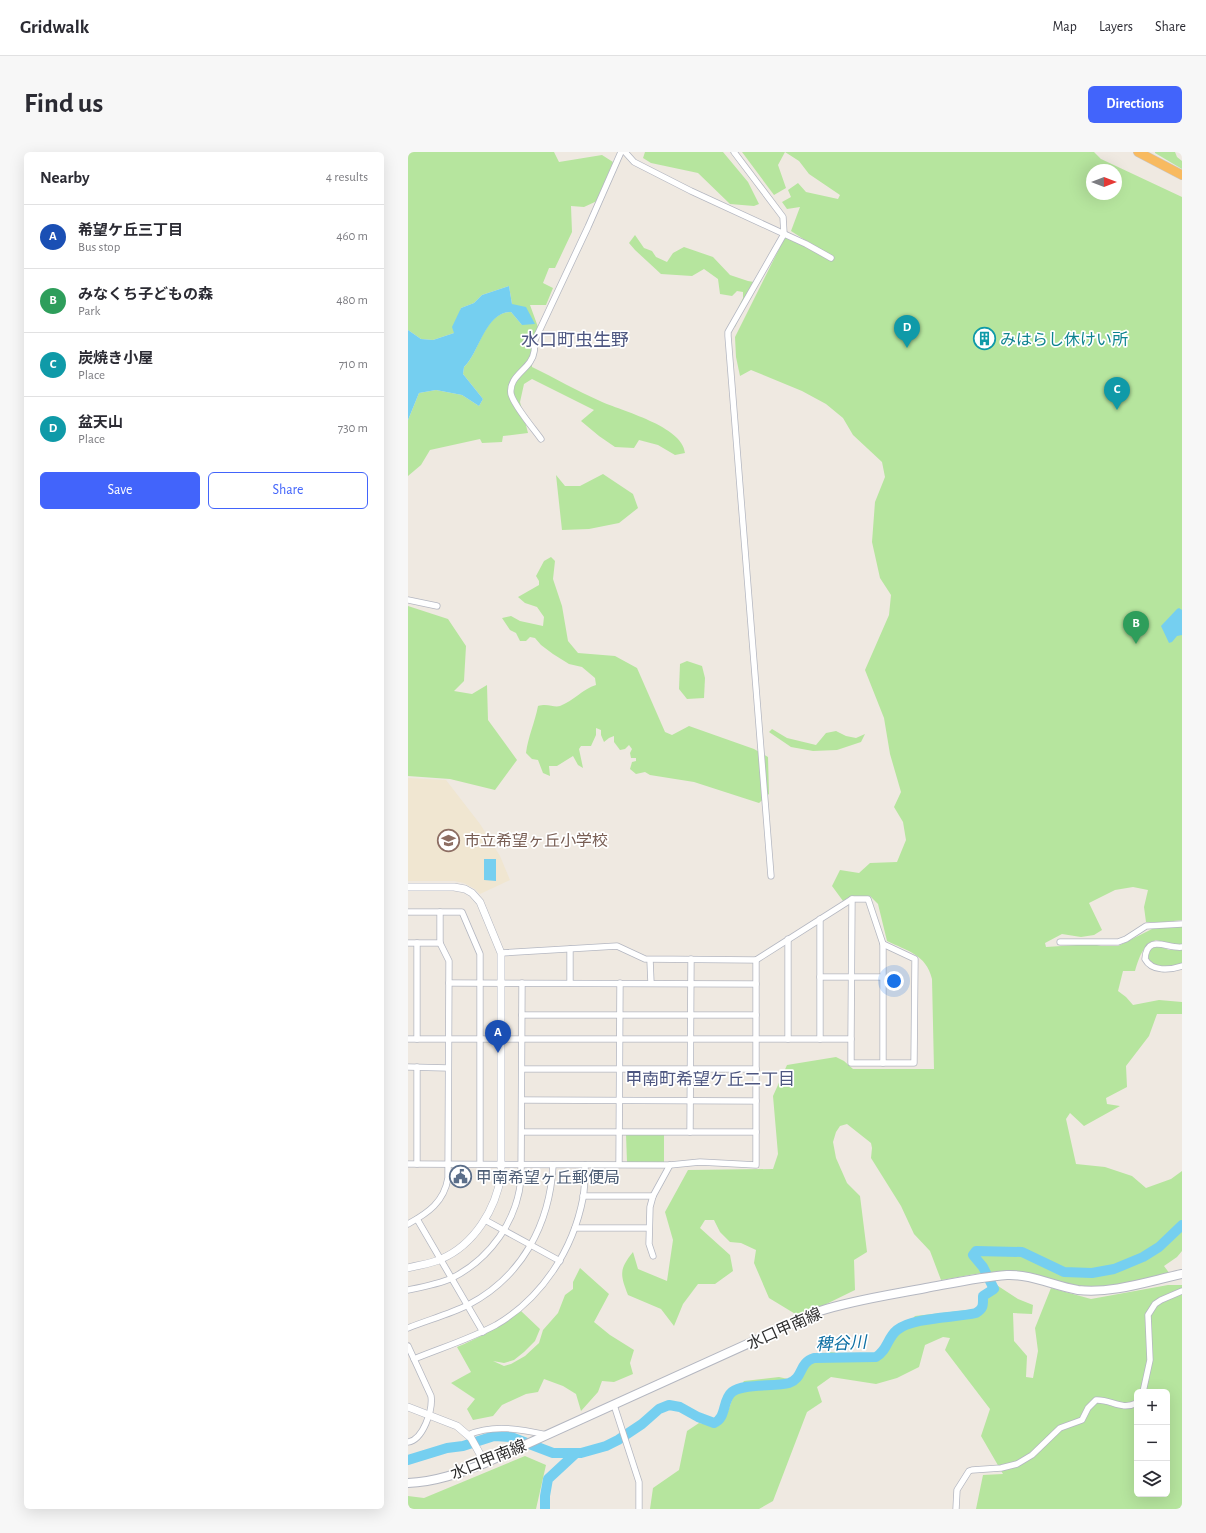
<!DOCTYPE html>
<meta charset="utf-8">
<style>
:root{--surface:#fff;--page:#f7f7f7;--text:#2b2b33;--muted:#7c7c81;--line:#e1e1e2;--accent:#4264fb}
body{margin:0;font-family:"Alegreya Sans","Noto Sans JP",sans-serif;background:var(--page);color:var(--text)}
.controls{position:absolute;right:12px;bottom:12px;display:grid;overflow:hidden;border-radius:6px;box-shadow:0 4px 16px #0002}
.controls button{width:36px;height:36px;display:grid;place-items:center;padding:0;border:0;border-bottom:1px solid var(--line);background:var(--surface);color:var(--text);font:20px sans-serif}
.compass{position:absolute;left:678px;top:12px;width:36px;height:36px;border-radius:50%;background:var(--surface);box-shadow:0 4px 16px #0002;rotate:90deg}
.you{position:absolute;left:486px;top:829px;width:14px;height:14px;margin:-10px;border:3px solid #fff;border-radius:50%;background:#1a73e8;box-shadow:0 0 0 6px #1a73e833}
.badge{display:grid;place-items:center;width:26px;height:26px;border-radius:50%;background:var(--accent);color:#fff;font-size:13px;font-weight:700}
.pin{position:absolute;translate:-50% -33px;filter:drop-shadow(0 1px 2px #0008)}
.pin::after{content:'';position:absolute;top:21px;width:14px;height:12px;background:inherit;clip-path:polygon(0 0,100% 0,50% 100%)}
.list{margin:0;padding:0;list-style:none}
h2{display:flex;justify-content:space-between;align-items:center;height:52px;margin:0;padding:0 16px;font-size:17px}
h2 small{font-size:13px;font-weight:400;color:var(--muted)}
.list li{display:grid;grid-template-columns:26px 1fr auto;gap:12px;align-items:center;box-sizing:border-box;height:64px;padding:0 16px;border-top:1px solid var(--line)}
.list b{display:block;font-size:15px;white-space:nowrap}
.list p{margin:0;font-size:13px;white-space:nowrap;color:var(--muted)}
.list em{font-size:13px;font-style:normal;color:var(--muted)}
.actions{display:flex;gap:8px;padding:12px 16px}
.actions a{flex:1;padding:9px 0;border:1px solid var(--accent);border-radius:6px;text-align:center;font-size:14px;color:var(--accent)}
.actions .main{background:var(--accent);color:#fff}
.icon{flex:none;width:22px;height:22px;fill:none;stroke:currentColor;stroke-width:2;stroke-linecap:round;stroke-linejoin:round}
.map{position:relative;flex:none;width:774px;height:1357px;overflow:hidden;border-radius:6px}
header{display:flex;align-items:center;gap:24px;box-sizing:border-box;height:56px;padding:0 20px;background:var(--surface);border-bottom:1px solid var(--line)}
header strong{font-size:19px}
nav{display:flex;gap:22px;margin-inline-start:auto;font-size:14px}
.intro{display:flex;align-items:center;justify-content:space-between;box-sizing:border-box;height:96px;padding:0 24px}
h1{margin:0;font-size:28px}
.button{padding:10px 18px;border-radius:6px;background:var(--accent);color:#fff;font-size:14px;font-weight:700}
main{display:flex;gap:24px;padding:0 24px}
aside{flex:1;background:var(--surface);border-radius:6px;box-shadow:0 4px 16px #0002}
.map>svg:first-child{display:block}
</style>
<header>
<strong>Gridwalk</strong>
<nav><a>Map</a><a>Layers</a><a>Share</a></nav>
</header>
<div class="intro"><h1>Find us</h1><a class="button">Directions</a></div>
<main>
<aside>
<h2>Nearby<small>4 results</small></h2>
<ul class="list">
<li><span class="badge" style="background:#1a4fb4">A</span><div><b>希望ケ丘三丁目</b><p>Bus stop</p></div><em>460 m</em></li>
<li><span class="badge" style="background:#2e9e5b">B</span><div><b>みなくち子どもの森</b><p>Park</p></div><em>480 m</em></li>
<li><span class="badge" style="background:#0f9aa8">C</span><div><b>炭焼き小屋</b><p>Place</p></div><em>710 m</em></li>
<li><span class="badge" style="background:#0f9aa8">D</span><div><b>盆天山</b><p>Place</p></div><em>730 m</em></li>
</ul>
<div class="actions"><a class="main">Save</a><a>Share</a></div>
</aside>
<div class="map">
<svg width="774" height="1357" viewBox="0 0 774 1357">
<rect width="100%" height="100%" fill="#efe9e1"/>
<path fill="#f0e6d1" d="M0,626l38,2 34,44 20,32 10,24 -30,14 -5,-5 -11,-6 -10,-2h-46z"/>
<g fill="#b6e59e" fill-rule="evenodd">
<path d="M0,0h146l5,10 43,-7 11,7 -16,39 -13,6 -13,-1 1,26 -17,36h-6l-6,15 10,5 -7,17h-16l8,22 -6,18v22c23,11 45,24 68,34 21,10 83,25 85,52l-10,2 -17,-10 -19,-5 -5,8 -19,-1 -16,-11 -18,-15 13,-11 -62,-31 -8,5 -4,18 8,31 -25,3 -1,6 -20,1 -2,-4 -50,11 -9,15 -13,11v-56l11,-27 17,-3 26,5 17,11 4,-7 -20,-25 1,-7c16,-15 20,-55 47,-55l11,13 -10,-21 -3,-18 -27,9 -8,8 -13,5 -7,25 -21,7 -12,-1 -13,-9z"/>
<path d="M237,0h78l25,30 11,22 -5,2 -24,-2 -32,-31 -47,-10 -8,-5z"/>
<path d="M334,0h352l7,7 81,38v723l-17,2h-19l-2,-15 4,-17 -15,-3 -18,3 -26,13 13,27 -8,5 -13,2 -19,-3 -17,9 1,4 47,-3 8,2h17l36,-18h12l11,-2 5,1v18l-3,1 -23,-6c-14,7 -16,15 -21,31h-12l-5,20 8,6 7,8 26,-5 23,2v12h-25l-8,22 -23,30 1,21 -21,11 1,6 13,2 -36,20 -14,-13 -4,6 10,45 29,3 27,9 14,12 25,-9 11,-8v80l-5,6 -13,9 6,8c-27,5 -55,13 -82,13 -24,0 -45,-13 -68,-15 -27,-3 -53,4 -79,8l-11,-29 -16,-17 -13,-28 -30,-48 1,-10 -1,-5 -24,-19 -7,2 -4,6 -3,10 3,16 11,25 13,13 7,56 -13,8 1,30 -43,21 -15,4 -28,-17 -15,-35 2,-13 -15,-7 -11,-1 -10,-10 -6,-12h-9l-5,8 30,27 3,16 -18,13h-17l-15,20 -9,22 -13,-17 -33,-14c-8,-20 -9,-26 5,-43l5,17 29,12 6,-41 -8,-28 23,-42 85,-1 5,-15 -5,-58 14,-31 49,-8 8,4 9,8h81l-2,-90c-6,-25 -25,-28 -45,-38l-9,-37 -8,-8h-19l-8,5 -11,-15 8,-16 19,3 11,-10 27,-1 9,-22 -3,-18 -9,-15 7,-15 -11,-38 -6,-36 -19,-48 24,-55 2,-20 -11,-17 -8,-36 3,-40 10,-25 -3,-15 -29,-27 -10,-17 -17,-14 -24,-13 -51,-21 -11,6 -4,-19 -1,-20 50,-100 22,10 1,-5 -17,-11 9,-24 -13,2 -5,-7 9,-5 -3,-7 10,-7 8,9 32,7 2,-4 -31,-21 -10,-13 -14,-9 -7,13 8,23 -12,7zM684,18h24v24h-24z"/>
<path d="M747,0h20l2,5 5,4v8l-27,-16z"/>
<path d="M227,83l9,13 8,3 4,6 11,5 6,-9 11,-6 29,10 17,18 18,6 6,1 -19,45 -2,-8 10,-21v-6l-6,-1 -5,5 -12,-2 -2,-15 -14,-10 -12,7 -31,-2 -26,-24 -6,-7z"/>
<path d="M195,322l30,20 5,14 -19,15 -30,6 -27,1 -6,-55 9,11h15z"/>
<path d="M143,405l4,4 -2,18 9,27 6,35 10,12 37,3 22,12 28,64 7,3 17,-9 65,23 14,8 1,37 -10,9 -65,-21 -44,-7 -5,-3 -9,2 -6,-5 2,-7 4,-1v-3h-5l-1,-5 2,-4 -3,-4 -4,4 -5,1 -6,-8v-6l-5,2 -5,4 -3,-7v-5l-5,-2v7l-5,11h-10l-2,3 4,19 -5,-3 -5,-9 -16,10h-8l1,10 -7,-3 -5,-13 -6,-1 -6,-6c2,-16 9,-31 12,-47 10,-3 16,2 22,0 13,-5 23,-17 36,-21l-1,-7 -13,-11 -13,-3 -16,-10 -12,-9 -6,-7 -5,-1 -4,4h-6l-4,-8 -6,-3 -8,-12 9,-2 9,5 23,5 1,-9 -7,-10 -12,-4 -7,-6 21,-12v-4l-3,-5 8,-15z"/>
<path d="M0,454l40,13 18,27 -2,35 -10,10 18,3 15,-9 1,35 29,40 -22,30 -45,-11 -42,-3z"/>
<path d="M279,509l15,5 3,12 -1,20 -17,1 -8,-10 1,-25z"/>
<path d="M364,577l15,9 29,7 10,-12 10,-2 10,5 10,2 9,-4 -4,8 -24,8 -24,1 -22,-4 -22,-15z"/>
<path d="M751,794l10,4h13v14l-8,2h-20c-6,-6 -8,-11 -3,-18z"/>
<path d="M218,982l38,1v27h-37z"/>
<path d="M172,1116l29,26 -15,28 16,13 24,15 -4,13 3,11 -19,8 -12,-1 -4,11 -17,19 -5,-17 -13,-8 -19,-7 -6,13 -12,2 -24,11 -9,11 -20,4 -6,-11 8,-10 -24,-16 20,-11 -14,-25c24,-10 42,-20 64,-36l19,18 -5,12 -11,11 -10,8 -10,3 -11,-2 11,5 7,-2 14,-8 14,-13 4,-13 15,-17 7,-18 8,-6v-7z"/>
<path d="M580,1132h7l23,15 15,6 -1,9 -19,-1 1,28 13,15 -1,21 7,1 5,-27 -3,-23 16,-40 40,11 77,-14h14v224h-206l7,-34 20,-1 -22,-38 9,-27 -45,-59 5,-12 -7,-1 -18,8 -6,22 -22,11 -21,6 -45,-7 -14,10 5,15 -15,10 -34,89 -14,8h-109l3,-21 26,-18 8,-39 12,-8 16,3 12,-12 6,-17 11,-16 35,-4 18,4 14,-18 18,-11 49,5 37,-41 70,-8zM729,1240h30v102h-30z"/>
<path d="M117,1304l21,9 -10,44h-128v-13l16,2z"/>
</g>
<g fill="#75cff0">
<path d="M101,134l3,18 14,3 9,17 -13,1 -11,-13c-26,0 -31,40 -47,55l-1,7 20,25 -4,7 -17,-11 -26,-5 -17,3 -11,27v-90l13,9 12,1 21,-7 -2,-6 9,-19 13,-5 8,-8z"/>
<path d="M771,456l3,2v25l-5,1 -5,6 -3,1 -8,-17 16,-17z"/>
<path d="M76,707h12v22l-12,-1z"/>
</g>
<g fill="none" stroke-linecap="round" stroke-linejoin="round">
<g stroke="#75cff0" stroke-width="10">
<path d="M0,1308l39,-12 16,-2 31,-10 17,1 42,16h28l25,-7 12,-6 24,-16 17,-15 10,-4 11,2 18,10 16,6c13,-5 8,-23 18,-31 11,-9 43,-5 57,-9 15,-5 9,-20 25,-25l62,-1c12,-7 11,-19 21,-27 16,-13 58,-12 79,-17 8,-5 7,-8 7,-17l11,-7 -11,-22 -10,-12 3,-4 46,1 42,20 28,1 22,-4 29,-12 16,-10 23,-22"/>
<path d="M137,1357v-13l3,-17 27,-25"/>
</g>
<defs>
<g id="minor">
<path d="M217,0l9,10 57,29 115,53 25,14"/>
<path d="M326,0l49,65 1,17 -56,98v4l43,540"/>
<path d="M133,287c-7,-10 -27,-33 -30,-45 -3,-19 21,-25 23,-42 1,-3 0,-7 0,-10l54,-115 33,-75"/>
<path d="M0,448l29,6"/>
<path d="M0,760h54l18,42v210"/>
<path d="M652,790h58l8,-3 20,-13 36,-2"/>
<path d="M0,791h32"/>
<path d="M774,795c-15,2 -35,-14 -37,12 7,13 25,11 37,7"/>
<path d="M242,808l1,23"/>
<path d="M412,825h63"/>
<path d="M41,831l307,1"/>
<path d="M162,831v-34"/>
<path d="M114,863h234"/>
<path d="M0,887h443v24h63l1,-104 -32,-15 -15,-45h-16l-96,61 -111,-1 -28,-13 -116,7"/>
<path d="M9,887v-96"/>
<path d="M380,887v-100"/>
<path d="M412,887v-120"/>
<path d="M443,887l1,-140"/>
<path d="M475,911v-119"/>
<path d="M0,915l40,1"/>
<path d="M9,915v97"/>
<path d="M114,917h234"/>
<path d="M114,948l234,1"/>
<path d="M114,980h234"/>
<path d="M282,980l1,-173"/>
<path d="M0,1012l262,1 30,-3 56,3v-205"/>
<path d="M211,1012l1,-181"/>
<path d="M175,1044h70"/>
<path d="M9,1067l66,113"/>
<path d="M77,1068l75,41"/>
<path d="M0,1072c20,-11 36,-22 40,-46l1,-217 -9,-18v-31"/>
<path d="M167,1076h74"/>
<path d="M245,1104l-4,-12 1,-37 3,-11 17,-31"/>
<path d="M0,1138c15,-3 31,-6 44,-12 38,-19 65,-57 69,-99l1,-196"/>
<path d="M0,1176c20,-8 42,-14 60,-23 54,-28 82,-81 85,-140"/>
<path d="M0,1194l23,50c2,14 -8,44 -23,46"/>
<path d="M6,1207c27,-11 56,-20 82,-34 46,-27 77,-75 87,-127 2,-11 2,-22 2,-33"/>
<path d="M735,1240l7,-32 -2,-45 7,-11 6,-4 21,-9"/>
<path d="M206,1253l25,77v27"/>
<path d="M60,1283c25,-11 53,-6 79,0"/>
<path d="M548,1357l1,-19 12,-19 3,-1 29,-2 16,-4 15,-9 28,-27 22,-8 6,-12 8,-8c15,-1 25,11 41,3"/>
</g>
<g id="tertiary">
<path d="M0,735h46l11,2 7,4 8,9 21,51v222c-5,34 -27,70 -60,84 -10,5 -23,6 -33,9"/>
<path d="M0,1255l49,19 14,12 14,25"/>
</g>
<path id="secondary" d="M0,1331c27,-1 52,-10 77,-20l335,-152c34,-11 70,-16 106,-23 27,-5 54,-11 81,-13 24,-1 47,11 71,15 34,4 71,-9 104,-16"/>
<path id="trunk" d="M730,0l44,23"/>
</defs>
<use href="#minor" stroke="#b4b7c1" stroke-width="7"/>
<use href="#tertiary" stroke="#b4b7c1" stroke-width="8"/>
<use href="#secondary" stroke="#b4b7c1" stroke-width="10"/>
<use href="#trunk" stroke="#c9c9c9" stroke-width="10"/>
<use href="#minor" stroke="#fff" stroke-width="5.5"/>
<use href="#tertiary" stroke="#fff" stroke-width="7"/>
<use href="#secondary" stroke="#fff" stroke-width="8"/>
<use href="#trunk" stroke="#f8ba60" stroke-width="9"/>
</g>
<defs>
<symbol id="building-ring" viewBox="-11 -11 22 22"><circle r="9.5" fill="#fff" stroke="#0f9aa8" stroke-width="1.5"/><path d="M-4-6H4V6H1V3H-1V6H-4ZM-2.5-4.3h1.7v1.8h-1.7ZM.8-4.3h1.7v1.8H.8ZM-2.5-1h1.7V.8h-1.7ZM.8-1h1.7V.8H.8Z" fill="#0f9aa8"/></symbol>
<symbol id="school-ring" viewBox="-11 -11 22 22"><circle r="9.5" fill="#fff" stroke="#8d6e63" stroke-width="1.5"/><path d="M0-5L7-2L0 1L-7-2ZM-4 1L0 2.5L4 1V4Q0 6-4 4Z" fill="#8d6e63"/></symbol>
<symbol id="civic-ring" viewBox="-11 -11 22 22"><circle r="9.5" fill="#fff" stroke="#5c6f8a" stroke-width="1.5"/><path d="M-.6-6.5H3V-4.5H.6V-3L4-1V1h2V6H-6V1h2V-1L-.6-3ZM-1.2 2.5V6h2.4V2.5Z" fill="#5c6f8a"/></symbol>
</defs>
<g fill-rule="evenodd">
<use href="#building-ring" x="564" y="174" width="25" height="25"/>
<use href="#school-ring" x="28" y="676" width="25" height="25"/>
<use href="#civic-ring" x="40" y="1012" width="25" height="25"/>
</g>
<g text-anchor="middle" stroke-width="3.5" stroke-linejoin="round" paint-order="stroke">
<g font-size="16" fill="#0d838f" stroke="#fff" text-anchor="start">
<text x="592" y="193">みはらし休けい所</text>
</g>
<g font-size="16" fill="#785e54" stroke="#fff" text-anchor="start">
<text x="56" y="694">市立希望ヶ丘小学校</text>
</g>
<g font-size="16" fill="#4e5e75" stroke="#fff" text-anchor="start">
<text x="68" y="1031">甲南希望ヶ丘郵便局</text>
</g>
<g font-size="16" fill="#2e2e2e" stroke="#fff">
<text transform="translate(376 1176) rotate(-24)" y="6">水口甲南線</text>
<text transform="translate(80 1307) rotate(-22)" y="6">水口甲南線</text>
</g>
<g font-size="17" fill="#4d5680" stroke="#fff">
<text x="302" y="933">甲南町希望ケ丘二丁目</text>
</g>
<g font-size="17" font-style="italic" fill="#0d6fa3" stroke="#fff">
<text transform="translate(433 1191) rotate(-3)" y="6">稗谷川</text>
</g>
<g font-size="18" fill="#4d5680" stroke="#fff">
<text x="167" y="194">水口町虫生野</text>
</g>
</g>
</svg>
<div class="controls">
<button>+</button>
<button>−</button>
<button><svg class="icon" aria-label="layers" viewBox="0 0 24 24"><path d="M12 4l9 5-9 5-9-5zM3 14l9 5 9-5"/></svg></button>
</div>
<svg class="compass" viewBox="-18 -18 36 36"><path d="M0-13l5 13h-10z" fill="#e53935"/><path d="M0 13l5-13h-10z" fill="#7c7c81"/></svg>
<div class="you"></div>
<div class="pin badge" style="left:90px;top:901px;background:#1a4fb4">A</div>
<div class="pin badge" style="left:728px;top:492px;background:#2e9e5b">B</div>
<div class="pin badge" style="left:709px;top:258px;background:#0f9aa8">C</div>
<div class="pin badge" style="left:499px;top:196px;background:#0f9aa8">D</div>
</div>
</main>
